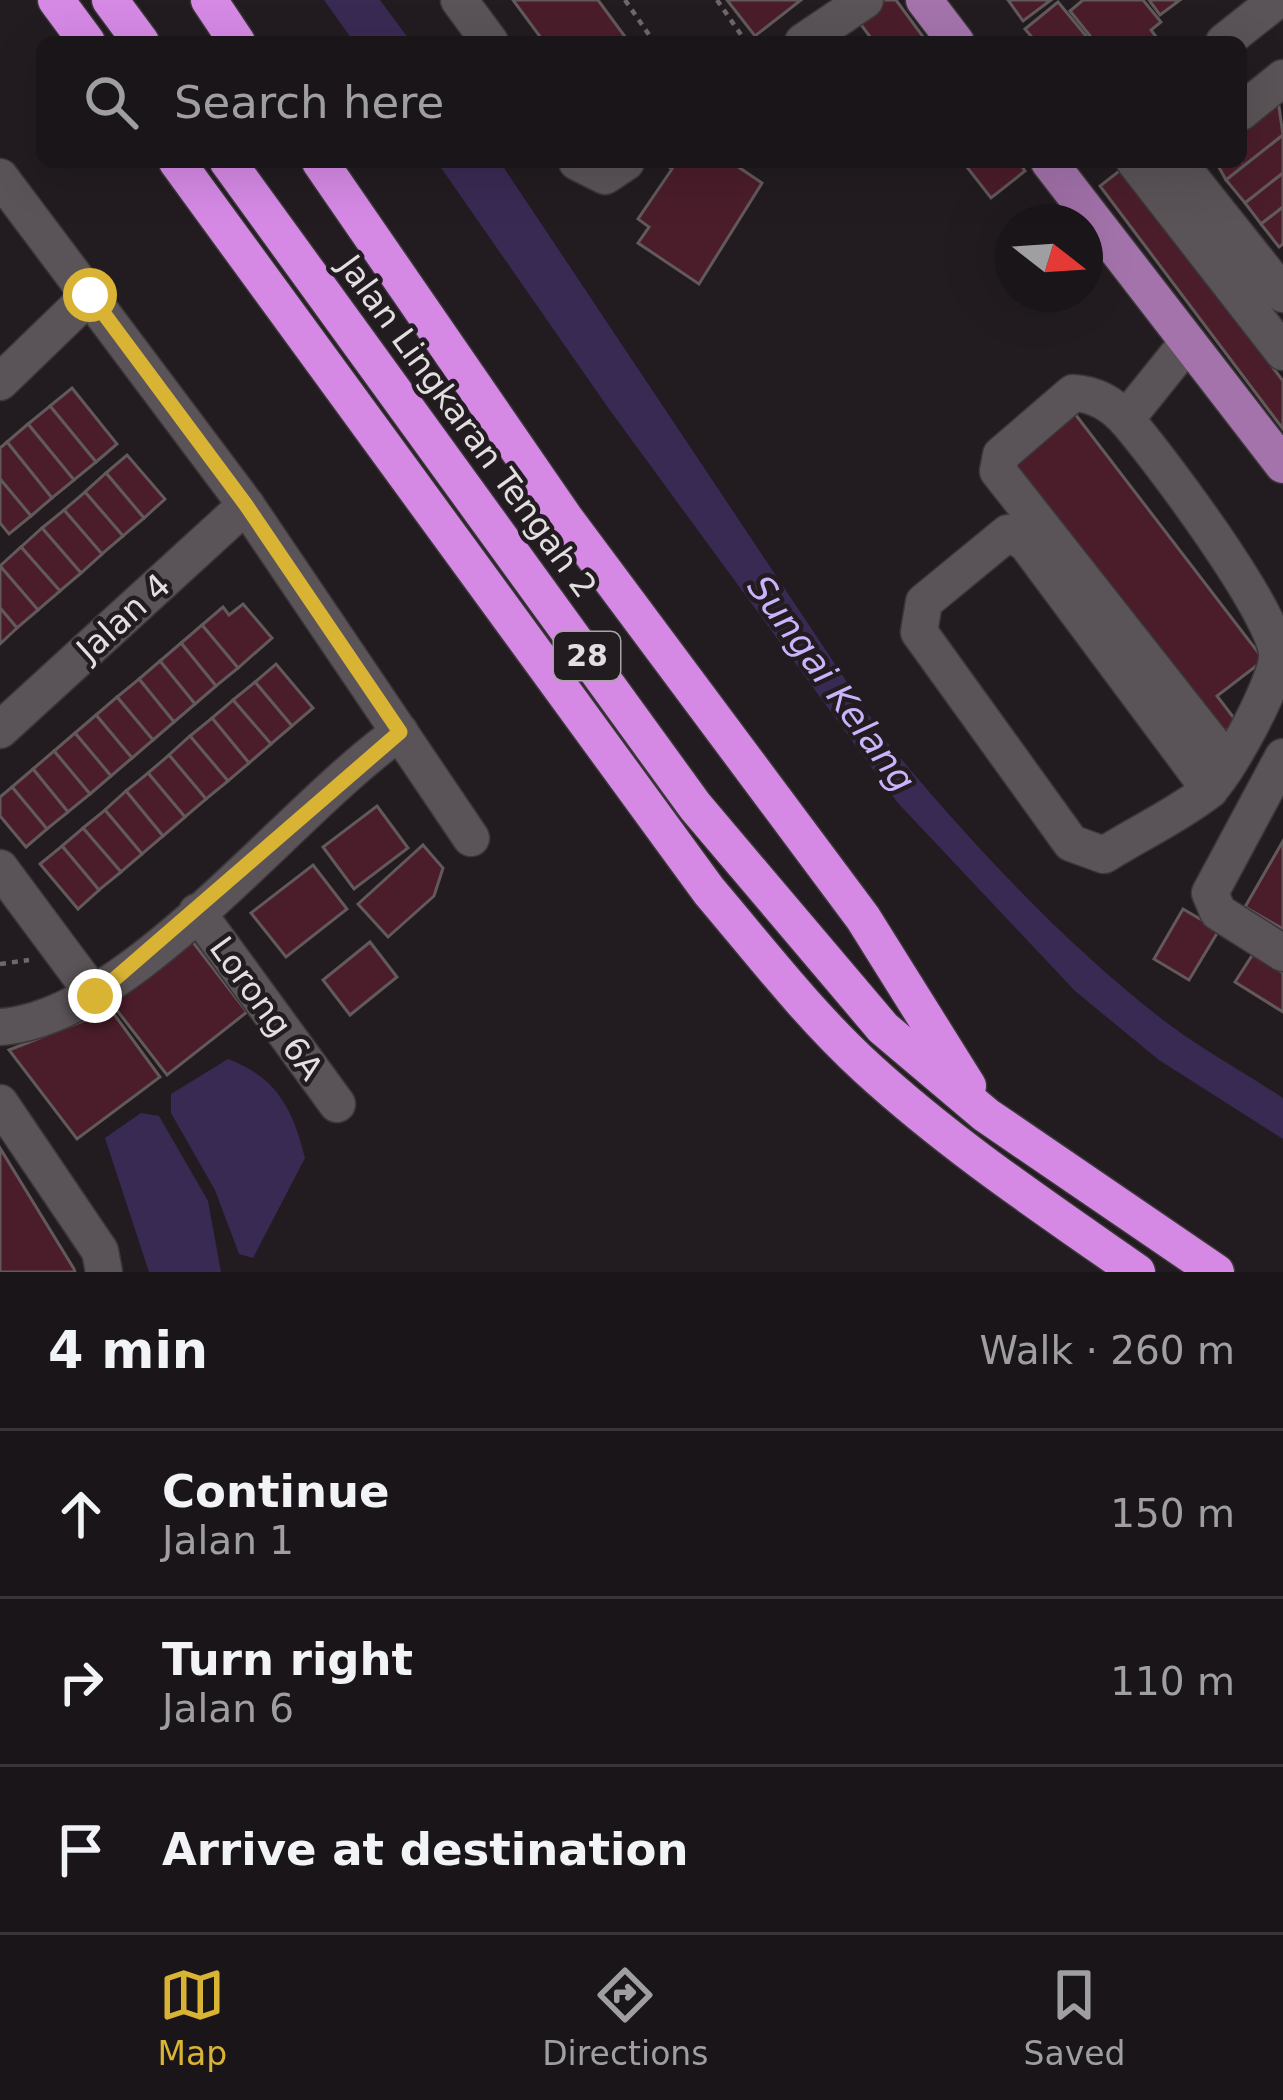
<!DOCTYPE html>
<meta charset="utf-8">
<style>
:root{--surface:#1a1518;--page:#231e21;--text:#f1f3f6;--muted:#9f9fa2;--line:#383437;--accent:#d9b334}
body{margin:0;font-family:"DejaVu Sans",sans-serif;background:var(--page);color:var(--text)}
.compass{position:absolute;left:995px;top:204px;width:108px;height:108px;border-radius:50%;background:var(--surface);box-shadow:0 12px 48px #0002;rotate:107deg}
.stop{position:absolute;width:36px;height:36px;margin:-27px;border:9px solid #d9b334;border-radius:50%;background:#fff}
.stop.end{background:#d9b334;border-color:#fff;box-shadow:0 3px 12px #0008}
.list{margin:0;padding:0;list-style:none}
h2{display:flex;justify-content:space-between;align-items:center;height:156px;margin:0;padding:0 48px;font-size:51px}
h2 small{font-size:39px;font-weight:400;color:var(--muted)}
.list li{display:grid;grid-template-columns:78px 1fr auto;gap:36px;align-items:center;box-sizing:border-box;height:168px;padding:0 48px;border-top:3px solid var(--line)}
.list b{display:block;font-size:45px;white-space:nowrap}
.list p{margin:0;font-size:39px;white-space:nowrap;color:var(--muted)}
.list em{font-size:39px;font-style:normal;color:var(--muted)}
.icon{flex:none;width:66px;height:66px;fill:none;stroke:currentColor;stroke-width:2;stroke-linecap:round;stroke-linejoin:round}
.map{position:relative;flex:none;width:1283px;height:1272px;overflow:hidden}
.search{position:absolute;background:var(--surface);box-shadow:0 12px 48px #0002;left:36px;right:36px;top:36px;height:132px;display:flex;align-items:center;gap:30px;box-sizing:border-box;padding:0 42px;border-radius:18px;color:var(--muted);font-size:45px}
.sheet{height:660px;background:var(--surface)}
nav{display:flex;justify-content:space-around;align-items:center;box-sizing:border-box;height:168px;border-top:3px solid var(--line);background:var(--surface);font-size:33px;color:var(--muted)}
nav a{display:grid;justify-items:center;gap:6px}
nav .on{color:var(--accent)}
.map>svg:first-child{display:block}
</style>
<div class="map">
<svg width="1283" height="1272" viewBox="0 0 1283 1272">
<rect width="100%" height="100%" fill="#221c20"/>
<g fill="#392a53">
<path d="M324,0h56l31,42h-57z"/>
<path d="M437,162h63l387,580c83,100 177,202 280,281 36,27 78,50 116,75v41l-124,-79 -84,-69 -178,-189 -288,-393z"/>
<path d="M228,1059c50,19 65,51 77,99l-52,100 -14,-4 -24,-64 -44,-77v-19z"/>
<path d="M141,1113l18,3 49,85 13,71h-72l-44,-134z"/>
</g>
<g fill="#4b1d2a" stroke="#61595a" stroke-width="3">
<path d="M513,0h85l31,42h-85z"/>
<path d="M727,0h74l-46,36z"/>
<path d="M879,0h17l31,42h-53l-18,-24z"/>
<path d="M1008,0h43l-28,21z"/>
<path d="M1083,0h60l18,22 -10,8 9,12h-65l-25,-31z"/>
<path d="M1149,0h31l-20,15z"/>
<path d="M1058,2l33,40h-55l-11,-13z"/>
<path d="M1278,100l5,35 -57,45 -10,-18h25v-33z"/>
<path d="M1283,135v38l-38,30 -19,-23z"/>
<path d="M662,162h69l31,21 -63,101 -61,-41 11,-16 -11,-8 34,-50z"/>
<path d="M963,162h56l6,9 -34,27z"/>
<path d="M1123,168l160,213v48l-183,-243z"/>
<path d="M1283,173v34l-22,17 -16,-21z"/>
<path d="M1283,207v37l-4,3 -18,-23z"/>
<path d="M72,388l45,56 -21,18 -46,-56z"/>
<path d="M50,406l46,56 -22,18 -46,-56z"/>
<path d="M1072,410l192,250 -47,36 20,26 -18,14 -212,-275z"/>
<path d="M28,424l46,56 -22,18 -45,-56z"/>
<path d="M7,442l45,56 -21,18 -31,-37v-31z"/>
<path d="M127,455l38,44 -21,19 -38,-45z"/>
<path d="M106,473l38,45 -21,18 -38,-44z"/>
<path d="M0,479l31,37 -22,18 -9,-11z"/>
<path d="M85,492l38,44 -21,18 -38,-44z"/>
<path d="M64,510l38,44 -21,19 -39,-45z"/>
<path d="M42,528l39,45 -21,18 -39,-44z"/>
<path d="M21,547l39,44 -22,19 -38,-44z"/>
<path d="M0,566l38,44 -21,18 -17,-20z"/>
<path d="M243,604l29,34 -34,30 -36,-43 21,-18 6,8z"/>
<path d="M0,608l17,20 -17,16z"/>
<path d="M202,625l36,43 -22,18 -35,-43z"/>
<path d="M181,643l35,43 -21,18 -35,-43z"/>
<path d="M160,661l35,43 -21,18 -35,-43z"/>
<path d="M276,664l37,44 -21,18 -37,-44z"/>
<path d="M139,679l35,43 -21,18 -36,-43z"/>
<path d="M255,682l37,44 -21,18 -38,-44z"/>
<path d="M117,697l36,43 -21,18 -36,-43z"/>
<path d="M233,700l38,44 -22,19 -37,-45z"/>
<path d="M96,715l36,43 -21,18 -36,-43z"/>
<path d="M212,718l37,45 -21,18 -38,-45z"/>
<path d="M75,733l36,43 -21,18 -36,-43z"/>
<path d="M190,736l38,45 -22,18 -37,-44z"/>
<path d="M54,751l36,43 -22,18 -35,-43z"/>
<path d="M169,755l37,44 -21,18 -37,-44z"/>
<path d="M33,769l35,43 -21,17 -35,-42z"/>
<path d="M148,773l37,44 -22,19 -37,-45z"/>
<path d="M12,787l35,42 -21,18 -26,-31v-19z"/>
<path d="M126,791l37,45 -21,18 -37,-44z"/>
<path d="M377,806l31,42 -54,41 -31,-42z"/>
<path d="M105,810l37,44 -21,18 -38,-44z"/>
<path d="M83,828l38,44 -22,18 -37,-44z"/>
<path d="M1283,841v88l-38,-22z"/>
<path d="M423,845l20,23 -9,28 -46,41 -30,-33z"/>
<path d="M62,846l37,44 -21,19 -38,-45z"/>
<path d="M313,865l34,44 -61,48 -35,-44z"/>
<path d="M1183,909l36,21 -30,50 -35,-21z"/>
<path d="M189,937l58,75 -80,63 -58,-75z"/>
<path d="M370,942l27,35 -47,38 -27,-35z"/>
<path d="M1253,954l30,19v39l-48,-30z"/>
<path d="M111,1010l49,67 -83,62 -68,-89z"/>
<path d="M0,1148l74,121 1,3h-75z"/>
</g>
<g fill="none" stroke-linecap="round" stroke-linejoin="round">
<defs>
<g id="minor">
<path d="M459,0l31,42"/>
<path d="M803,42l62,-42"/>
<path d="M1224,42l53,-42"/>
<path d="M1241,112l42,-34"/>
<path d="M577,162l28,14 21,-14"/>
<path d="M1135,162l148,190"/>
<path d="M1178,162l105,132"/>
<path d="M0,177l246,328 225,333"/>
<path d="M0,382l90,-87"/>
<path d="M1126,419l62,-77"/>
<path d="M0,730l246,-225"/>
<path d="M1283,757l-73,136 8,19 65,41"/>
<path d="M1210,790l-184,-247 -18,-10 -84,69 -5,30 152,211 33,12c33,-21 72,-39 103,-63 19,-16 72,-113 70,-138 -3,-43 -117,-195 -149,-232 -15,-18 -33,-28 -55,-29l-72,62 -3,16 229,291"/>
<path d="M0,868l95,128"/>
<path d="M197,912l140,192"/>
<path d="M0,1027c130,-8 291,-219 400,-295"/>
<path d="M0,1103l100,148 4,21"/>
</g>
<g id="major">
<path d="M924,0l32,42"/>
<path d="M1049,162l234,303"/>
</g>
<g id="highway">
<path d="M56,0l31,42"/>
<path d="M110,0l31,42"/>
<path d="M209,0l28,42"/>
<path d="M177,162l532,729c51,60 100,124 158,177 84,77 177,139 270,204"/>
<path d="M228,162l467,644 188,222 103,87 230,157"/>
<path d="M320,162l245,356 298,400 105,168"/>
</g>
</defs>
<use href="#minor" stroke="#3b3739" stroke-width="39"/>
<use href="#major" stroke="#3b3739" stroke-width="39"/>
<use href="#highway" stroke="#3b3739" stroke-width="39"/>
<g stroke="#6e686c" stroke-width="4.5" stroke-dasharray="6 6" stroke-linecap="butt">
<path d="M625,0l29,42"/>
<path d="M717,0l29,42"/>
<path d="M0,964l29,-4"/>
</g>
<use href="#minor" stroke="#5a5357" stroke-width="36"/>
<use href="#major" stroke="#a473ac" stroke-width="36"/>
<use href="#highway" stroke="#d589e5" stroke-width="36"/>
</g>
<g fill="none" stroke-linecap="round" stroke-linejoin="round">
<path stroke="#d9b334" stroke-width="15" d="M90,295l156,210 154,227 -305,264"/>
</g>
<g text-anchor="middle" stroke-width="9" stroke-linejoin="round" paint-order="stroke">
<rect fill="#221c20" stroke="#a9a4a7" stroke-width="3" x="554" y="632" width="66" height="48" rx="9"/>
<g font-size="30" font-weight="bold" fill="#e3dfe1">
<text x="587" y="666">28</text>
</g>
<g font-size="33" fill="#e3dfe1" stroke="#221c20">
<text transform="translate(468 426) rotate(54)" y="12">Jalan Lingkaran Tengah 2</text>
<text transform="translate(123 617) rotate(-42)" y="12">Jalan 4</text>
<text transform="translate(267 1008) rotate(54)" y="12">Lorong 6A</text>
</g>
<g font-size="36" font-style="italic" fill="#cab3fb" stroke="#221c20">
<text transform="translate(832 683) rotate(54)" y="13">Sungai Kelang</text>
</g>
</g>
</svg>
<svg class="compass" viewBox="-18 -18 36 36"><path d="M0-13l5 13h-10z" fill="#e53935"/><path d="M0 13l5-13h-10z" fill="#9f9fa2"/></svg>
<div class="stop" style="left:90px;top:295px"></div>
<div class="stop end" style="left:95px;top:996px"></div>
<div class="search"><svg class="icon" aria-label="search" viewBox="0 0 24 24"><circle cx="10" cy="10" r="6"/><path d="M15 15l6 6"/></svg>Search here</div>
</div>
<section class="sheet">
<h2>4 min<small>Walk · 260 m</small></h2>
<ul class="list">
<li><svg class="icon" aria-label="ahead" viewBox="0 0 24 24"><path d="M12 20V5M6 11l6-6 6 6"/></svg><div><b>Continue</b><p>Jalan 1</p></div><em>150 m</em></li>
<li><svg class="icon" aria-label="right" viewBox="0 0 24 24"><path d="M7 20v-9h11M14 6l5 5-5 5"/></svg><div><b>Turn right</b><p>Jalan 6</p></div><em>110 m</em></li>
<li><svg class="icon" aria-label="arrive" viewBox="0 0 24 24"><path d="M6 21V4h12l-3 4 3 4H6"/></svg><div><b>Arrive at destination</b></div></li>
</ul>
</section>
<nav>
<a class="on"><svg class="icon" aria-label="map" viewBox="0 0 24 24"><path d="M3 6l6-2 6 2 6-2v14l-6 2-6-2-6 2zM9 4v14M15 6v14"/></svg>Map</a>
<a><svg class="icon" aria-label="directions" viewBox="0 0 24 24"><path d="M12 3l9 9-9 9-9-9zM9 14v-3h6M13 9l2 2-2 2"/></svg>Directions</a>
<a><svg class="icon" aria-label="saved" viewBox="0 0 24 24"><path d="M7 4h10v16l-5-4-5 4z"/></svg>Saved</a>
</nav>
